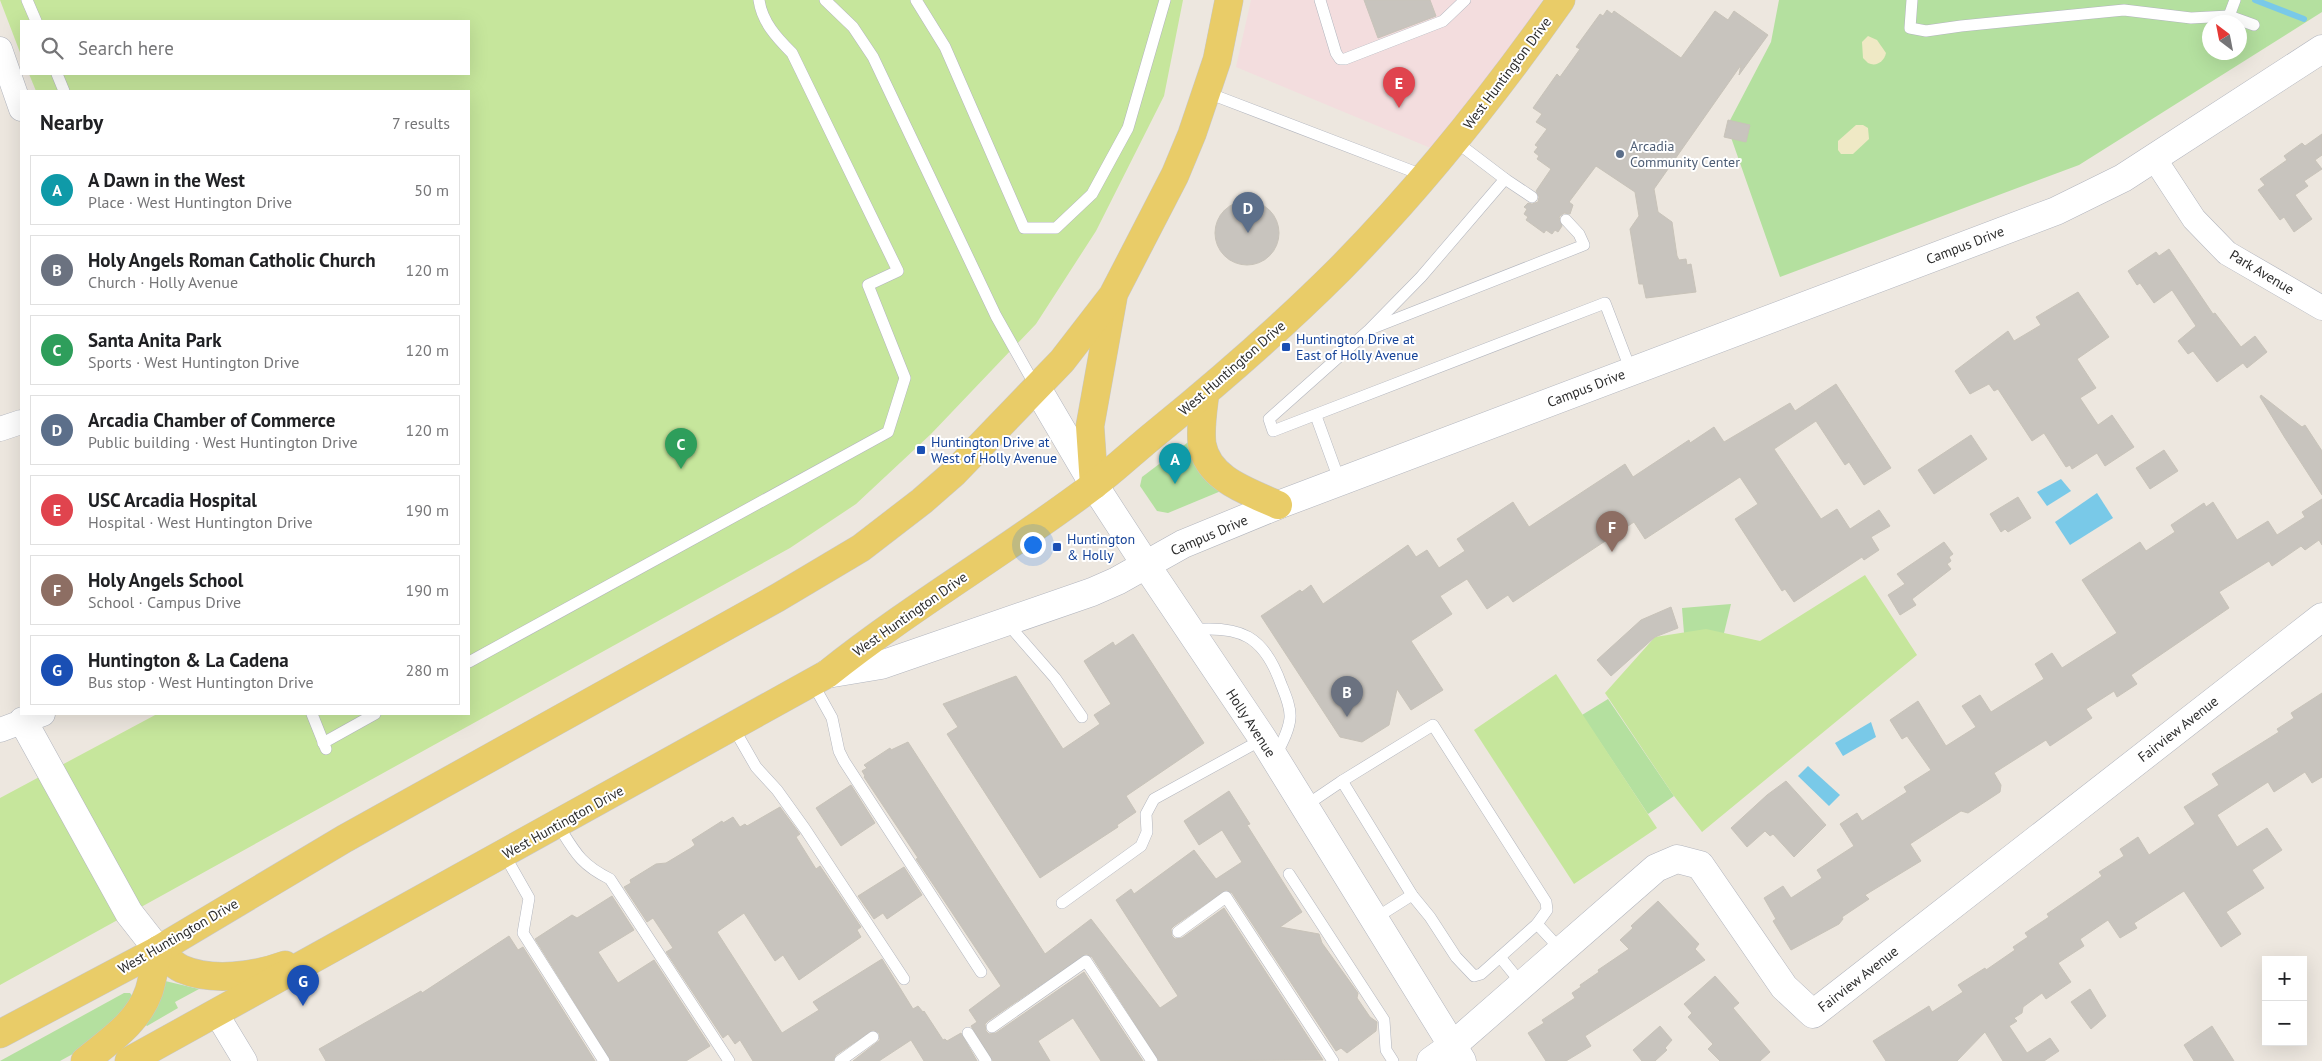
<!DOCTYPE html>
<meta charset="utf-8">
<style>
:root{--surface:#fff;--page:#f6f6f6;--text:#202124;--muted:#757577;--line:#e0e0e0;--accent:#111827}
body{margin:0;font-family:"PT Sans",sans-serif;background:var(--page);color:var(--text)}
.controls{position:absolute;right:15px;bottom:15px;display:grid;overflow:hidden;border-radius:0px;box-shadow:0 5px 20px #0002}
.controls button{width:45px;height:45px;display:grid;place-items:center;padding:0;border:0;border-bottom:1px solid var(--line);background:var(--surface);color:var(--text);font:25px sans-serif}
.compass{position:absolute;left:2202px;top:15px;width:45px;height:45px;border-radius:50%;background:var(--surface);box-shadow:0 5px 20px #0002;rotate:328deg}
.you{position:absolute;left:1032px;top:544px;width:18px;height:18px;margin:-12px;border:4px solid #fff;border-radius:50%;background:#1a73e8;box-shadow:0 0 0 8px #1a73e833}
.badge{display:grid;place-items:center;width:32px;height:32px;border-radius:50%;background:var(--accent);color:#fff;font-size:16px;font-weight:700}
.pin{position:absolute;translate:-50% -41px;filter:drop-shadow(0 1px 2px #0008)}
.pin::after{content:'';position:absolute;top:26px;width:18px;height:15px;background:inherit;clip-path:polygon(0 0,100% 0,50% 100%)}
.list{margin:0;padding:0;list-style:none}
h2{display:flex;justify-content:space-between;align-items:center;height:65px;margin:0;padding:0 20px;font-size:21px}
h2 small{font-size:16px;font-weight:400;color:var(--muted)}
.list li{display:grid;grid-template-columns:32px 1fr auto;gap:15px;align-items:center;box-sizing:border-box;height:70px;margin:0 10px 10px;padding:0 10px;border:1px solid var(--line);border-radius:0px}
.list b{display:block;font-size:19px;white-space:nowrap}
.list p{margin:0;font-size:16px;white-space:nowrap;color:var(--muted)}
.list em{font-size:16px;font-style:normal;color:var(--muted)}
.icon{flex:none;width:28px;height:28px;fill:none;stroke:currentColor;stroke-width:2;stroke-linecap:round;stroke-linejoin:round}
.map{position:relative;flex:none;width:2322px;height:1061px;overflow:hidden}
.search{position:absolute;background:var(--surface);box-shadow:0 5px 20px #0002;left:20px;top:20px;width:450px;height:55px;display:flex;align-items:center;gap:12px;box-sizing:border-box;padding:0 18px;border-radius:0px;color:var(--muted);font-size:19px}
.panel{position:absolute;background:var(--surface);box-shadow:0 5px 20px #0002;left:20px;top:90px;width:450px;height:625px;border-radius:0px}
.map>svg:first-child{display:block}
</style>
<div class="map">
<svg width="2322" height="1061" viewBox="0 0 2322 1061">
<rect width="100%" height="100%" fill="#ede7df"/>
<path fill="#f3ddde" d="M1251,0h291l-9,17 -100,132 -197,-82z"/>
<g fill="#b4e09f" fill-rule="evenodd">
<path d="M1779,0h543v12l-243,153 -299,112 -53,-151 44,-84zM2210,22h30v30h-30z"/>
<path d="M1191,440l30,51 -53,22 -11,-2 -17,-25 2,-9z"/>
<path d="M1731,604l-7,29h-40l-2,-25z"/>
<path d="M1608,699l66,97 -26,18 -66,-99z"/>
<path d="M161,980l38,9 -24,13 3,6 -31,18 -3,-3z"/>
<path d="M124,993h6l3,4 -33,42 -40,22h-60z"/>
</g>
<g fill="#efe9c5">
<path d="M1868,36l9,4 9,13c-2,9 -10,14 -18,10l-5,-5 -1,-16z"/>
<path d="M1856,125h7l5,3 1,11 -16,15h-12l-3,-4v-9z"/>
</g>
<g fill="#c6e69c">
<path d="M0,0h1183l-19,96 -68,135 -60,93 -105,110 -75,70 -66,44 -790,437v-187l157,-84h312v-623h-433l-7,-17h440v-53h-448v34z"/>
<path d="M1865,575l52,80 -215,177 -28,-36 -69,-103 50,-56 51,-8 54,12z"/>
<path d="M1556,674l101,154 -83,56 -100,-154z"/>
</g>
<g fill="#79c9e8">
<path d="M2061,479l10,12 -24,15 -10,-14z"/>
<path d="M2097,493l16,25 -43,27 -15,-23z"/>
<path d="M1871,722l5,15 -33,19 -8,-13z"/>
<path d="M1808,766l32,29 -11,11 -31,-30z"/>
</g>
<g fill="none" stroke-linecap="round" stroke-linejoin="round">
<path stroke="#79c9e8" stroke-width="6" d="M2255,0l49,19"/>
</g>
<g fill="#c8c4be" stroke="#c8c3b9">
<path d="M1364,0h66l6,16 -58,22z"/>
<path d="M1607,10l5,4 2,-3 67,47 34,-47 13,9 6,-9 34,24 -29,40 2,-10 -87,124 4,23 14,10 5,34 2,4 7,-1 1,6 4,-1 5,28 -50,6 -3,-14h-4l-9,-55 9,-13 -4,-24 -39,-26 -27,36 4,3 -3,9 -6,-1 -5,4 3,9 -4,6 -3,-2 -3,4 -6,-4 -2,3 -18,-13 2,-3 -4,-3 3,-5 -3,-2 4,-4 4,1 6,-2 1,-5 -3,-6 15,-22 -14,-10 2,-3 -5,-4 4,-5 -3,-2 12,-16 -11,-7 6,-8 -9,-6 24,-34 3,3 20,-28 -4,-2 24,-33 3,2z"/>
<path d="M1728,120l22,5 -4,17 -22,-5z"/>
<path d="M2322,134v21l-7,5 7,9 -18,12 4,5 -13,9 17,24 -18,13 -10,-15 -4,3 -22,-30 7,-5 -5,-6 27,-19 -3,-4 18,-13 3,3z"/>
<circle cx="1247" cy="233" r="32"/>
<path d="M2169,249l44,65 2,-1 26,34 14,-11 12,16 -20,16 -4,-5 -26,19 -24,-31 -5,3 -10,-13 18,-15 -24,-36 -18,13 -14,-20 -3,2 -9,-14 28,-19 3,4z"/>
<path d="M2078,292l31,45 -32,22 19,29 -16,10 18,27 14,-10 22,32 -29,19 -8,-13 -25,16 -2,-4 -4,2 -22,-34 -12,8 -34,-52 -4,2 -5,-7 -19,10 -15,-23 53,-40 6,10 27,-16 -5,-8z"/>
<path d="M1836,384l55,84 -27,17 -15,-23 -4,3 -29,-44 -42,28 47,70 16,-10 13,20 29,-19 11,16 -19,11 8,13 -15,10 -2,-3 -68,45 -9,-13 -3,2 -47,-72 23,-15 -18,-27 -95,62 -11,-17 -121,80 -5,-7 -21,14 -20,-30 -27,17 12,18 -41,27 32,49 -32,20 -14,-21 -8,36 -27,17 -22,-5 -79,-121 39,-26 2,2 9,-7 12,19 85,-59 8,12 11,-7 12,18 26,-17 -8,-12 56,-37 16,25 96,-63 8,13 56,-37 1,3 24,-16 10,15 66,-39 5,8z"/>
<path d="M2261,395l41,32 3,-2 17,26v44l-37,-57 -25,-41z"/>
<path d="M1971,435l16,24 -53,35 -16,-24z"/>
<path d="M2164,450l14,21 -28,18 -14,-21z"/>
<path d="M2018,497l13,21 -23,14 -3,-3 -4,3 -11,-18z"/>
<path d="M2322,499v46l-3,-5 -14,10 -4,-4 -29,20 -3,-5 -50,31 10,16 -98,67 6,9 -20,13 -3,-6 -28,18 6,9 -42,28 -4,-6 -52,33 7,12 -1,7 -32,21 -7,-2 -51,33 11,17 -56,34 4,4 -27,18 1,2 -4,5 -48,26 -18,-29 3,-2 -12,-21 19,-12 8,12 31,-20 -5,-8 37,-24 -14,-22 17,-11 5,8 45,-29 -3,-5 27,-17 -24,-34 -5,3 -12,-19 28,-19 28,45 30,-19 -14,-21 18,-11 11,17 53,-33 -9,-15 17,-11 10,15 55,-35 -35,-53 58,-38 6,9 29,-19 -4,-7 33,-22 2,4 7,-5 24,38 31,-19 9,14 28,-18 -3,-5z"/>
<path d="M1944,542l9,12 -4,3 2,4 -4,3 4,5 -39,30 4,6 -16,10 -12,-20 17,-11 -8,-10z"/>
<path d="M1671,607l7,21 -23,9 -44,39 -14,-16 44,-40z"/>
<path d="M1133,634l71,109 -78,53 10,16 -19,13 1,2 -78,51 -93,-144 11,-7 -15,-23 73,-28 47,73 37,-25 -6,-9 17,-11 -27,-43 29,-19 2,4z"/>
<path d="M2322,693v84l-10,6 -7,-11 -31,20 -6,-10 -51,33 20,32 30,-19 15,22 -30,20 12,18 -38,24 15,22 -20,13 -37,-56 -50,32 3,5 -17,10 -12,-18 -28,19 4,7 -26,17 13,19 -25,17 -4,-6 -19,14 -1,6 -8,5 3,3 -8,5 18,27 23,-15 9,13 -15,10h-41l-18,-29 -28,29h-71l-13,-20 56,-35 3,6 31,-20 -5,-7 27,-17 1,2 29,-20 -2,-3 15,-10 -3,-4 24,-16 -2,-3 45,-31 10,-7 -3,-4 25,-16 -4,-7 18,-12 11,18 46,-31 -11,-17 35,-22 -7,-11 67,-42 -2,-3 17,-11 -3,-5z"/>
<path d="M908,742l137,212 46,-35 69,89 18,-12 -62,-96 15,-11 3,5 60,-44 22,29 26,-17 -20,-32 -23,15 -15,-24 45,-30 21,33 -3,1 55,87 -22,15 39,7 3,9 36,50 -1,5 13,19 7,5 -1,9 -29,22 -6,-5 -5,3 -104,-158 -6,-3 -52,36 -3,3 1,7 3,3 7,-1 42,-30 99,152 -164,1 -67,-104 -6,-3 -98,67 -3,3 1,7 3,3 7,-1 88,-61 59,89h-42l-28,-43 -35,23 12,20h-57l-22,-35 6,-4 -8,-12 32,-24 -66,-99 -19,-28 2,-1 -54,-81 1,-1 -3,-5 5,-3 -3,-3 26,-17 1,2z"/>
<path d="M1786,781l40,44 -32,32 -21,-23 -3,2 -5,-5 -18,16 -16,-19 36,-33z"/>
<path d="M851,785l24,38 -34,23 -25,-38z"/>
<path d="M780,807l20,27 -4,3 20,32 4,-3 41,61 -4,3 4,7 -62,43 -16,-25 -8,6 -31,-48 -27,19 65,101 37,-23 -6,-8 69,-43 31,50 5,-3 5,6 1,-1 19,29 2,-1 2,2 14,-8 16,28h-53l-13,-21 -32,21h-26l27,-21 -1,-7 -6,-3 -37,25 -3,6h-80l-13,-21 -5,4 -7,-10 -5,4 -57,-86 7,-4 -20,-30 -6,4 -23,-35 7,-4 -1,-3 26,-16 10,-1 25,-15 4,-3 -3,-5 30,-19 1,2 10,-6 7,10 5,-3 2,2z"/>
<path d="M904,867l18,28 -35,24 -4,-6 -9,6 -16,-23z"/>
<path d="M612,896l22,34 -36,22 20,31 36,-23 56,86 -24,15h-75l-76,-122 37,-24 5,3z"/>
<path d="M1658,901l41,43 -4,5 10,11 -120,76 6,10 -25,15h-20l-18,-28 16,-10 -2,-3 33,-22 -3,-5 9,-6 -1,-2 19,-13 -1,-2 31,-21 -9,-9 13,-12 -2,-2z"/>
<path d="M509,936l9,14 5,-3 72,114h-269l-7,-12 102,-58 1,2z"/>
<path d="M1715,976l24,27 -6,5 37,44 -10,9h-40l-12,-12 5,-5 -25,-27 4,-4 -8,-9z"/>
<path d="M2090,989l16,27 -15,13 -20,-27z"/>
<path d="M1660,1026l12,14 -7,8 2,2 -12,11h-13l-9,-11z"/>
<path d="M2212,1026l22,35h-40l-10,-16z"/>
</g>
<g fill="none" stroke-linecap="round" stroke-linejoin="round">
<defs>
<g id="service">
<path d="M27,0l9,21"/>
<path d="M825,0l28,27 20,30 123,259 40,71"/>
<path d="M916,0l29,47 79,181h32l36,-34 36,-66 37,-128"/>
<path d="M1320,0l16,53 4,6h5l98,-38 22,-21"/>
<path d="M1912,0l-2,28 16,3 35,-5 163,-16 67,8 38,-2 25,9"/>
<path d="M2229,16l6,-16"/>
<path d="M57,74l7,17"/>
<path d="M1208,93l217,83"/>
<path d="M1455,141l50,38 -84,98 -52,53 -100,89 4,12 332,-128 26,68"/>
<path d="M1505,179l27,18"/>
<path d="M1373,328l211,-83 -5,-11 -13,-14"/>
<path d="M1316,416l24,66"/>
<path d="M1007,623l48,55 27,39"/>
<path d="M1190,630c51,-5 74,6 91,54 4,10 10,23 9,34 -1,13 -9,27 -15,39"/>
<path d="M469,662l419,-230 17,-54 -37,-93 30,-14 -106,-218c-15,-15 -30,-31 -33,-53"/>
<path d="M812,682l20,36 7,33 5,10 137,211"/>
<path d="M312,714l14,35"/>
<path d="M733,727l23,40 21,23 28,39 99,150"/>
<path d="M323,743l52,-29"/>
<path d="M1342,781l91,-56 113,177 1,8 -10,14"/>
<path d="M1305,806l37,-25 70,114 18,22 26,40 18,19 7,-2 56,-50 24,26"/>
<path d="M558,825c17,27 22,39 52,54l119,182"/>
<path d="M504,854l25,44 -6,35 81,128"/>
<path d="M1289,874l95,146 2,30 7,11"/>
<path d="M1062,903l79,-57 6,-14 -1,-18 8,-15 109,-60"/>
<path d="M1374,919l38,-24"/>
<path d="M1178,932l48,-35 107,164"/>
<path d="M1500,957l22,27"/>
<path d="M992,1027l94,-66 66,100"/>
<path d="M968,1033l18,28"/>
<path d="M840,1061l33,-24"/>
</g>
<g id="minor">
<path d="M0,49l21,60"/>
<path d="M2154,158l40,61 33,34 95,55"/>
<path d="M0,429l21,-7"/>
<path d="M0,730l43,-16"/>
<path d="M216,1013l29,48"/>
</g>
<g id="tertiary">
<path d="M1037,388l57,97 52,80 117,174 199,322"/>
<path d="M23,721l106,192 29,37"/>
<path d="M1431,1061l21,-15 204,-178 21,-9 23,6 84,122 29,27 509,-397"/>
</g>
<path id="secondary" d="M827,674l54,-9 211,-73 25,-11 66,-37 95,-39 778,-294 67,-33 199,-129"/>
<g id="primary">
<path d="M1205,394c-2,16 -5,34 -3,50 6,36 48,48 76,61"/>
<path d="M1094,485l-4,-59 23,-128"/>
<path d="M158,950c7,6 15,15 24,19 30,13 73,7 103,-4"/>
<path d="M0,1034l158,-84 186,-111 433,-241 84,-50 61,-47 32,-28 108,-112 51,-66 62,-120 17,-41 25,-74 12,-60"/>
<path d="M85,1061c24,-20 53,-38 64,-70 4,-13 6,-28 9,-41"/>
<path d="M129,1061l698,-387c85,-68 180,-123 267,-189 21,-16 41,-35 62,-52 64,-52 126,-106 184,-164 82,-83 154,-174 221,-269"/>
</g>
</defs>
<use href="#service" stroke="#b2b5be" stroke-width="12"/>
<use href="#minor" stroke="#b2b5be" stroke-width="25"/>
<use href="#tertiary" stroke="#b2b5be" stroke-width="29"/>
<use href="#secondary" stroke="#b2b5be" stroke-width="29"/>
<use href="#primary" stroke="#c8c8c8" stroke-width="29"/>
<use href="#service" stroke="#fff" stroke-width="11"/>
<use href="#minor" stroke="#fff" stroke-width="24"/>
<use href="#tertiary" stroke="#fff" stroke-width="28"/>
<use href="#secondary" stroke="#fff" stroke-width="28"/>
<use href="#primary" stroke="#e9cc68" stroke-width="28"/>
</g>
<circle fill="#5c6f8a" stroke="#fff" stroke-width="2" cx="1620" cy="154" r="5"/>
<g fill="#1a4fb4" stroke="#fff" stroke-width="2">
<rect x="1281" y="342" width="10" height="10" rx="2.5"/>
<rect x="916" y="445" width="10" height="10" rx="2.5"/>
<rect x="1052" y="542" width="10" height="10" rx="2.5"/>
</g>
<g text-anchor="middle" stroke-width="4" stroke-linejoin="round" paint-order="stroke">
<g font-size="14" fill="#2c2c2c" stroke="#fff">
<text transform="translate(1507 73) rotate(-53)" y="5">West Huntington Drive</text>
<text transform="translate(1965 245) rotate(-21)" y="5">Campus Drive</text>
<text transform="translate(2262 272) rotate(31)" y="5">Park Avenue</text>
<text transform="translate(1232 368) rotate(-41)" y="5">West Huntington Drive</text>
<text transform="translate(1586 388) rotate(-21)" y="5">Campus Drive</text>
<text transform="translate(1209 535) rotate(-23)" y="5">Campus Drive</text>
<text transform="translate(910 614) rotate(-35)" y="5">West Huntington Drive</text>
<text transform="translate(1251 723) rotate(57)" y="5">Holly Avenue</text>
<text transform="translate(2178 729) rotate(-38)" y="5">Fairview Avenue</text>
<text transform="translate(563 822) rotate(-29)" y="5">West Huntington Drive</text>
<text transform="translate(178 936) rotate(-30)" y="5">West Huntington Drive</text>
<text transform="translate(1858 979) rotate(-38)" y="5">Fairview Avenue</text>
</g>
<g font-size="14" fill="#4e5e75" stroke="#fff" text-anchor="start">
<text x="1630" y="151">Arcadia<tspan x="1630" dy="16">Community Center</tspan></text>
</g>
<g font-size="14" fill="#164399" stroke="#fff" text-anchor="start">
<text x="1296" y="344">Huntington Drive at<tspan x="1296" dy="16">East of Holly Avenue</tspan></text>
<text x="931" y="447">Huntington Drive at<tspan x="931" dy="16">West of Holly Avenue</tspan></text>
<text x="1067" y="544">Huntington<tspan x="1067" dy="16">&amp; Holly</tspan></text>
</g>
</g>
</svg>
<div class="controls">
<button>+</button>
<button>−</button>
</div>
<svg class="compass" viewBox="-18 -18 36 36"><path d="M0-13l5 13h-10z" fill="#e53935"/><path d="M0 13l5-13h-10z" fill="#757577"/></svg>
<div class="you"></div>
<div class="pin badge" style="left:1175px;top:484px;background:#0f9aa8">A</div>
<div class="pin badge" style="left:1347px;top:717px;background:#6b7280">B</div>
<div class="pin badge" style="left:681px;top:469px;background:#2e9e5b">C</div>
<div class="pin badge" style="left:1248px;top:233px;background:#5c6f8a">D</div>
<div class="pin badge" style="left:1399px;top:108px;background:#e0444e">E</div>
<div class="pin badge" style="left:1612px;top:552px;background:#8d6e63">F</div>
<div class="pin badge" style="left:303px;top:1006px;background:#1a4fb4">G</div>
<div class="search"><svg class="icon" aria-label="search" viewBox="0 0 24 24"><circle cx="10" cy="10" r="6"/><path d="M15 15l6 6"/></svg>Search here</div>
<section class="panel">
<h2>Nearby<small>7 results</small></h2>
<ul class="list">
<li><span class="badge" style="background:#0f9aa8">A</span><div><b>A Dawn in the West</b><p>Place · West Huntington Drive</p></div><em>50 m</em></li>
<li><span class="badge" style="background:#6b7280">B</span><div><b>Holy Angels Roman Catholic Church</b><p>Church · Holly Avenue</p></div><em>120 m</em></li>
<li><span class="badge" style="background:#2e9e5b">C</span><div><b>Santa Anita Park</b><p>Sports · West Huntington Drive</p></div><em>120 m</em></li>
<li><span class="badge" style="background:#5c6f8a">D</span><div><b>Arcadia Chamber of Commerce</b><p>Public building · West Huntington Drive</p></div><em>120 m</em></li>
<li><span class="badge" style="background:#e0444e">E</span><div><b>USC Arcadia Hospital</b><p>Hospital · West Huntington Drive</p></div><em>190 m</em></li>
<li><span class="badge" style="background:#8d6e63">F</span><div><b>Holy Angels School</b><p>School · Campus Drive</p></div><em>190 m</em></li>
<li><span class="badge" style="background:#1a4fb4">G</span><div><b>Huntington &amp; La Cadena</b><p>Bus stop · West Huntington Drive</p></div><em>280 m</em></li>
</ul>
</section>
</div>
